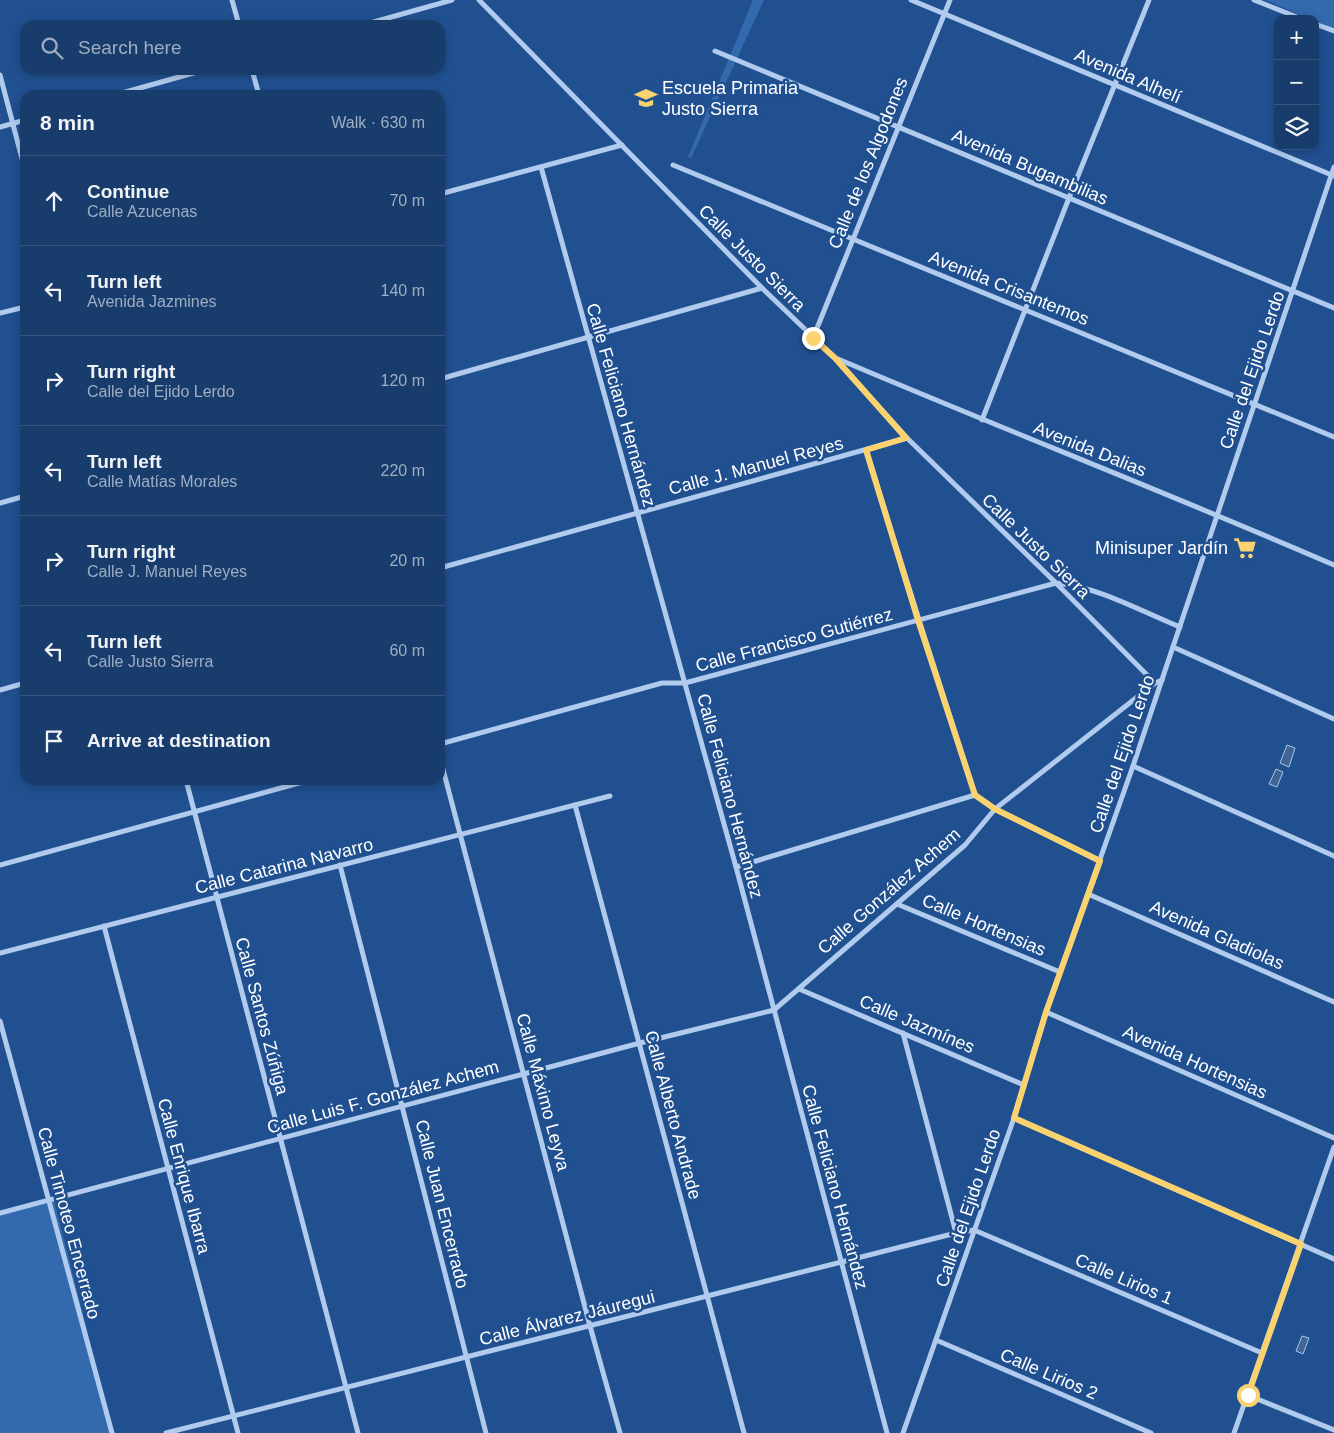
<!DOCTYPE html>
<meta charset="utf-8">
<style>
:root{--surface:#183c6c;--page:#214372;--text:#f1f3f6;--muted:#9fadc2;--line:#36567f}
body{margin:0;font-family:Helvetica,sans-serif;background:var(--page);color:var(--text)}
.controls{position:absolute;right:15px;top:15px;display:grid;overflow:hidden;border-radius:10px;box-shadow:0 2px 8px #0003}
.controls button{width:45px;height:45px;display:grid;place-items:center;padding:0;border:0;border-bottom:1px solid var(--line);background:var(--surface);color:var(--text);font:25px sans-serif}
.stop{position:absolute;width:15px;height:15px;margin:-11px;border:4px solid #fad370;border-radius:50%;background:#fff}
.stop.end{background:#fad370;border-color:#fff;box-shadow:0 1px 5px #0008}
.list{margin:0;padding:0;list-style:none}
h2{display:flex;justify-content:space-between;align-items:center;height:65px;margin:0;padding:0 20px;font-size:21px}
h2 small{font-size:16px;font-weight:400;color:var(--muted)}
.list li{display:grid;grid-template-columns:32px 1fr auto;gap:15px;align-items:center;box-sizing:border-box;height:90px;padding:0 20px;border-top:1px solid var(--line)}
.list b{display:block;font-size:19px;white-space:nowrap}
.list p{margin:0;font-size:16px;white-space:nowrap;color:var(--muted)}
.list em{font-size:16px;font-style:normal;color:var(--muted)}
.icon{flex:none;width:28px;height:28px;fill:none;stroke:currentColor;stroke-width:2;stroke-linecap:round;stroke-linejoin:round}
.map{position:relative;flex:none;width:1334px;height:1433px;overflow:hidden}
.search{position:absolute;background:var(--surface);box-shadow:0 2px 8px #0003;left:20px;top:20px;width:425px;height:55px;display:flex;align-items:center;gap:12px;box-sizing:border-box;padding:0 18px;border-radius:15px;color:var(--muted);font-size:19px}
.panel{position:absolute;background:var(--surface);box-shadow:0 2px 8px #0003;left:20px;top:90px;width:425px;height:695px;border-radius:15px}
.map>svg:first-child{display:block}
</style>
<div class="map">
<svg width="1334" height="1433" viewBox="0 0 1334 1433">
<rect width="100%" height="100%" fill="#205090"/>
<g fill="#336aad">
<path d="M753,0h11l-73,158 -3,-1z"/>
<path d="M1265,0h69v29l-19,-8v-2h-5z"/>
<path d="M54,1200l59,233h-113v-220z"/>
</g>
<g fill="#416492" stroke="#a3c6ee">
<path d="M1287,745l8,3 -6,19 -9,-4z"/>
<path d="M1276,769l7,3 -6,15 -8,-3z"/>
<path d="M1302,1336l7,2 -6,16 -7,-3z"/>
</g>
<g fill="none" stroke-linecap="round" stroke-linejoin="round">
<g stroke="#b0cbed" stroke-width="5">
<path d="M232,0l7,25"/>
<path d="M479,0l283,288 73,70 72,80 149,145 99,100"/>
<path d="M911,0l423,176"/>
<path d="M1254,0l48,19"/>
<path d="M1315,24l19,7"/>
<path d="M363,25l89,-25"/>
<path d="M715,51l619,257"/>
<path d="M252,70l7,25"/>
<path d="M0,75l25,95"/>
<path d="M115,95l89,-25"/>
<path d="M0,127l25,-7"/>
<path d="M673,165l661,272"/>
<path d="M541,167l195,700 151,566"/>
<path d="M440,194l182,-49"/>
<path d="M0,313l25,-6"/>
<path d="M813,338l137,-338"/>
<path d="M838,359c165,70 332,135 496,206"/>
<path d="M440,379l322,-91"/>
<path d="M982,420l87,-222 80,-198"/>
<path d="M866,450l53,170 56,175 20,14 105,52"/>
<path d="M0,503l25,-7"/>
<path d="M440,568l467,-130"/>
<path d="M1173,647l161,72"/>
<path d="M0,690l25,-7"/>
<path d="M440,744l222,-61h23l371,-100c43,4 84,28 124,44"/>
<path d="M440,758l150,568 30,107"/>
<path d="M1133,766l201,90"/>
<path d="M186,780l172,653"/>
<path d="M575,805l169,628"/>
<path d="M0,865l310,-85"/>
<path d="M340,865l146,568"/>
<path d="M736,867l239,-72"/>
<path d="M1088,894l246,108"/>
<path d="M897,904l163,68"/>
<path d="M104,926l134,507"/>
<path d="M0,953l610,-157"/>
<path d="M799,989l225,96"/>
<path d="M1046,1012l288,126"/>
<path d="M0,1021l112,412"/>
<path d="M903,1033l53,200"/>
<path d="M1014,1118l320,141"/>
<path d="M0,1213l640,-170 134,-33 191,-165 30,-36 160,-126 7,-3"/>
<path d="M936,1340l215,93"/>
<path d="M1247,1395l87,35"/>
<path d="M166,1433l790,-200 18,-3 288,123"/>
<path d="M903,1433l111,-315 32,-106 87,-246 201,-599"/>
<path d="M1234,1433l100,-286"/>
</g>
</g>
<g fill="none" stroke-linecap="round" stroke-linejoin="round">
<path stroke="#fad370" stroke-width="6" d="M813,338l22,20 71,80 -40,12 52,170 57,175 20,14 105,52 -54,151 -32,106 287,126 -53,151"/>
</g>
<defs>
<symbol id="school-bare" viewBox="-9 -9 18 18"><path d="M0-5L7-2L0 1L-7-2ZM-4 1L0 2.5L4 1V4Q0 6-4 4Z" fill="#fad370" stroke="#205090" stroke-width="2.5" paint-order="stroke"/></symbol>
<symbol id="supermarket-bare" viewBox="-9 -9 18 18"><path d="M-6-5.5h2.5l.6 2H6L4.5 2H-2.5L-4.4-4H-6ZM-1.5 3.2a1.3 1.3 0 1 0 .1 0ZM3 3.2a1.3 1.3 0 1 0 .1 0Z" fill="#fad370" stroke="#205090" stroke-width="2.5" paint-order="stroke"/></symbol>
</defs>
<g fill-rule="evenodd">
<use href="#school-bare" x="630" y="82" width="32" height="32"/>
<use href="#supermarket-bare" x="1229" y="532" width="32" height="32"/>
</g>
<g text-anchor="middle" stroke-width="5" stroke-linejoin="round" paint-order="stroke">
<g font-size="18" fill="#fff" stroke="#205090">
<text transform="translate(1128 76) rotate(23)" y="6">Avenida Alhelí</text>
<text transform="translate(868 163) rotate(-68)" y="6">Calle de los Algodones</text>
<text transform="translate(1030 167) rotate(23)" y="6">Avenida Bugambilias</text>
<text transform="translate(752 258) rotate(45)" y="6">Calle Justo Sierra</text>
<text transform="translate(1009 288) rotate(22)" y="6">Avenida Crisantemos</text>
<text transform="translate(1252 370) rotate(-71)" y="6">Calle del Ejido Lerdo</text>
<text transform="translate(621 405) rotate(74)" y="6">Calle Feliciano Hernández</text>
<text transform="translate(1090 449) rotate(22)" y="6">Avenida Dalias</text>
<text transform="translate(756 466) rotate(-15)" y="6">Calle J. Manuel Reyes</text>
<text transform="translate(1036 546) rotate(44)" y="6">Calle Justo Sierra</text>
<text transform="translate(794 640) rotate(-15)" y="6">Calle Francisco Gutiérrez</text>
<text transform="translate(1122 754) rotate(-71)" y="6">Calle del Ejido Lerdo</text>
<text transform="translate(730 796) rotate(75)" y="6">Calle Feliciano Hernández</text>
<text transform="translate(284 866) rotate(-14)" y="6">Calle Catarina Navarro</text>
<text transform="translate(889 891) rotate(-41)" y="6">Calle González Achem</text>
<text transform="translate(984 925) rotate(23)" y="6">Calle Hortensias</text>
<text transform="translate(1217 935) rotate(24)" y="6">Avenida Gladiolas</text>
<text transform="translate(262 1016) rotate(75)" y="6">Calle Santos Zúñiga</text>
<text transform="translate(917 1024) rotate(23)" y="6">Calle Jazmínes</text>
<text transform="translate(1195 1062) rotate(24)" y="6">Avenida Hortensias</text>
<text transform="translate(543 1092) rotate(75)" y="6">Calle Máximo Leyva</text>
<text transform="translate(383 1097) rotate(-15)" y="6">Calle Luis F. González Achem</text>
<text transform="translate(673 1115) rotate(75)" y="6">Calle Alberto Andrade</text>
<text transform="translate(184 1176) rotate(75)" y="6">Calle Enrique Ibarra</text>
<text transform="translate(835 1187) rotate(75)" y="6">Calle Feliciano Hernández</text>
<text transform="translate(442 1204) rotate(76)" y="6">Calle Juan Encerrado</text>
<text transform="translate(968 1208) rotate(-71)" y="6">Calle del Ejido Lerdo</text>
<text transform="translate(69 1223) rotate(75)" y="6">Calle Timoteo Encerrado</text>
<text transform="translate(1124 1279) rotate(23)" y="6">Calle Lirios 1</text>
<text transform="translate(567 1318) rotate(-14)" y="6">Calle Álvarez Jáuregui</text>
<text transform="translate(1049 1374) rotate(23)" y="6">Calle Lirios 2</text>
</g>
<g font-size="18" fill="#fff" stroke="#205090" text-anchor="start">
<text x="662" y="94">Escuela Primaria<tspan x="662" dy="21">Justo Sierra</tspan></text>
<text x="1228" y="554" text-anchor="end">Minisuper Jardín</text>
</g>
</g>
</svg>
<div class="controls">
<button>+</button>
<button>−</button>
<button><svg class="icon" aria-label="layers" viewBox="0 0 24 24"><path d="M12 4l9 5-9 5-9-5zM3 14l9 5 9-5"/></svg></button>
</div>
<div class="stop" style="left:1248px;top:1395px"></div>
<div class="stop end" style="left:813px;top:338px"></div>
<div class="search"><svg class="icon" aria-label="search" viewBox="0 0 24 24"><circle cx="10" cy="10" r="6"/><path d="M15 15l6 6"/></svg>Search here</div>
<section class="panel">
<h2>8 min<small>Walk · 630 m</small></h2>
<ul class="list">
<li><svg class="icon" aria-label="ahead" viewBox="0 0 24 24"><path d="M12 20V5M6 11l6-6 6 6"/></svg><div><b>Continue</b><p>Calle Azucenas</p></div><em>70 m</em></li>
<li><svg class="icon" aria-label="left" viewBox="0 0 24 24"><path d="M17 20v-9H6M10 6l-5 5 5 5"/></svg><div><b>Turn left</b><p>Avenida Jazmines</p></div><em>140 m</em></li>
<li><svg class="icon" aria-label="right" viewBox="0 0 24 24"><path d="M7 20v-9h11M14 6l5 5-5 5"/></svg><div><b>Turn right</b><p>Calle del Ejido Lerdo</p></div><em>120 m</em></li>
<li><svg class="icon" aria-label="left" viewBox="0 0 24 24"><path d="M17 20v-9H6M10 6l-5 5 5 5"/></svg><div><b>Turn left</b><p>Calle Matías Morales</p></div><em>220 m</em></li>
<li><svg class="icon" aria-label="right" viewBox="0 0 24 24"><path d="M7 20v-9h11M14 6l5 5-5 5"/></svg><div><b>Turn right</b><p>Calle J. Manuel Reyes</p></div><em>20 m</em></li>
<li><svg class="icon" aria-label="left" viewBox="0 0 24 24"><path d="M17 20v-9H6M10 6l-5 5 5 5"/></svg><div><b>Turn left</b><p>Calle Justo Sierra</p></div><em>60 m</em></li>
<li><svg class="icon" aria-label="arrive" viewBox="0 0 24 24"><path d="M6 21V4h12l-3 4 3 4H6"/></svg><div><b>Arrive at destination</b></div></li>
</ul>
</section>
</div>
